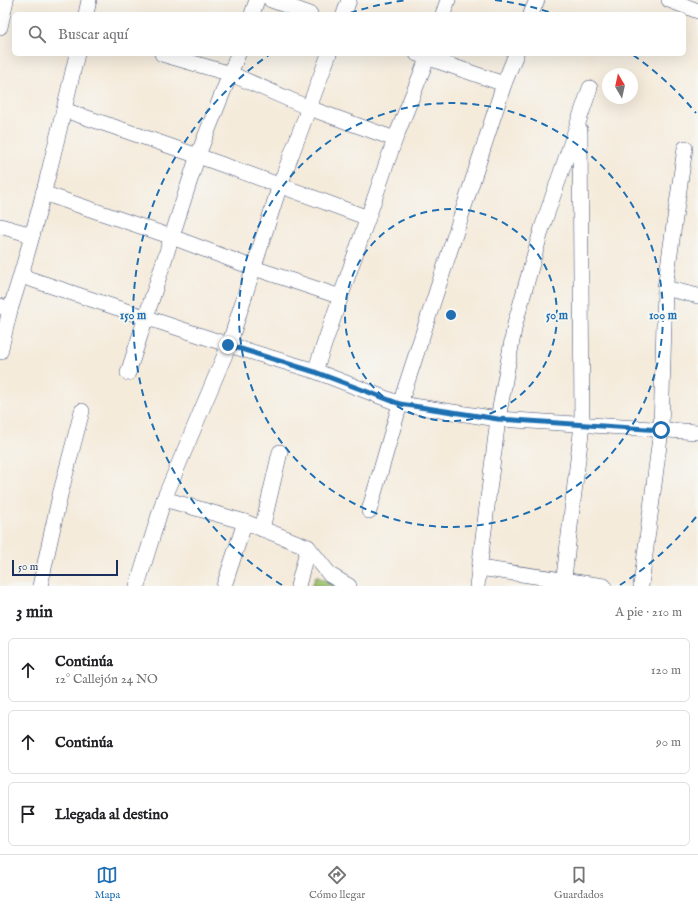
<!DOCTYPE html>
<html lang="es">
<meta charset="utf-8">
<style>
:root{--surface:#fff;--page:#f2f2f2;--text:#202124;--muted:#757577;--line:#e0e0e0;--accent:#1f6fb2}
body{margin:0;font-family:"IM FELL English",serif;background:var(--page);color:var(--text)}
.compass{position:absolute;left:602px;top:68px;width:36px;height:36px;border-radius:50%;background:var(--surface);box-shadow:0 4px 16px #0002;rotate:351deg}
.scale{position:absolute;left:12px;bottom:10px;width:106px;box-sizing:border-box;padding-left:4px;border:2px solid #1b2f5e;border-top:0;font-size:11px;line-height:14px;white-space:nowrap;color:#1b2f5e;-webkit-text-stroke:3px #f6f6f2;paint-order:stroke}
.stop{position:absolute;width:12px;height:12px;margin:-9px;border:3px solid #1f6fb2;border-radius:50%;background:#fff}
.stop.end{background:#1f6fb2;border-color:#fff;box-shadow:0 1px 4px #0008}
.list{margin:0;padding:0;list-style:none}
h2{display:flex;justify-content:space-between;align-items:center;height:52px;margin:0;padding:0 16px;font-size:17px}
h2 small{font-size:13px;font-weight:400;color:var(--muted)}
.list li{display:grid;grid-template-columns:26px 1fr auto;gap:12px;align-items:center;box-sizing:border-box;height:64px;margin:0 8px 8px;padding:0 8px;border:1px solid var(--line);border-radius:6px}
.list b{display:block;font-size:15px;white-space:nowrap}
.list p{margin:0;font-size:13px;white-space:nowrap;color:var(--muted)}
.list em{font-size:13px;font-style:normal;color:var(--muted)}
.icon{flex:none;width:22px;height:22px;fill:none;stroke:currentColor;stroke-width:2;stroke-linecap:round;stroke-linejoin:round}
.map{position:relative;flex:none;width:698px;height:586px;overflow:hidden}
.search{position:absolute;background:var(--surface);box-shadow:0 4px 16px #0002;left:12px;right:12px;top:12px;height:44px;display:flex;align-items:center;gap:10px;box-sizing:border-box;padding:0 14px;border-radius:6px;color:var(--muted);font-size:15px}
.sheet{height:268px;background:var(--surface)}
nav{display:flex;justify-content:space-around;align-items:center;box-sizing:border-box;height:56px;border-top:1px solid var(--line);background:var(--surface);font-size:11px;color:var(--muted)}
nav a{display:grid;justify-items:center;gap:2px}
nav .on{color:var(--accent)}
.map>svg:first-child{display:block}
</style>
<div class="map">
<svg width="698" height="586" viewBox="0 0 698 586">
<rect width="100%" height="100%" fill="#f6f6f2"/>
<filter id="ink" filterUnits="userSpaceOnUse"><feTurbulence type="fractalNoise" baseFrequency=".025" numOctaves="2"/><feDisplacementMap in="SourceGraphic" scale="8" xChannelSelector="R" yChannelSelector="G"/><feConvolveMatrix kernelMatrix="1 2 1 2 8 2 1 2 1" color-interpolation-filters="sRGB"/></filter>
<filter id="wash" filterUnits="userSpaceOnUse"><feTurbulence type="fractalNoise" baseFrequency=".012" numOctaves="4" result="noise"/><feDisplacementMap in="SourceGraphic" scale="16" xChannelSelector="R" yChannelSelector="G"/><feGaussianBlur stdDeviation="0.9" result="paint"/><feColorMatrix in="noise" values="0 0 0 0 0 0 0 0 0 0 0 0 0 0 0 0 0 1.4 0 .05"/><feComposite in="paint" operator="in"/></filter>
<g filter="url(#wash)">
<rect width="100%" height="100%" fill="#f5ebdb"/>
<path fill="#a1c56f" stroke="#5e7a66" d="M316,576l21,10h-25z"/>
</g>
<g filter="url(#ink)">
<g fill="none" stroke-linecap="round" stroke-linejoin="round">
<defs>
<g id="minor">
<path d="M271,0l39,14"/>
<path d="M669,0l29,11"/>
<path d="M86,14l3,-14"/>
<path d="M252,14l5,-14"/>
<path d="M344,14l5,-14"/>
<path d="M443,14l5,-14"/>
<path d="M531,14l6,-14"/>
<path d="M0,27l6,-27"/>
<path d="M162,54l69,20 78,34 86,31"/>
<path d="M417,54l87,30"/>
<path d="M64,110c102,34 203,70 304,108"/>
<path d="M43,193l129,44 82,31 87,29"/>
<path d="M0,226l32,9"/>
<path d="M21,276l208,69 86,26 85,33 104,-320 12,-30"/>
<path d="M665,288l33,8"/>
<path d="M0,306l10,4c27,-84 47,-170 67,-256"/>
<path d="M0,352l10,-42"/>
<path d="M315,371l80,-232 34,-85"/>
<path d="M128,373l70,-218 40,-101"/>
<path d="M164,499l81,23 63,25 22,28 19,11"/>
<path d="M369,511l31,-107 98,15 200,13"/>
<path d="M262,529l18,-77"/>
<path d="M479,568l125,18"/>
<path d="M40,586l20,-91 22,-84"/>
<path d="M137,586l27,-87 65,-154 51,-160 49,-131"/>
<path d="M224,586l21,-64"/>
<path d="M298,586l10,-39"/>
<path d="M477,586l21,-167 17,-95 27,-96 48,-140"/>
<path d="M563,586l19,-161 -2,-295"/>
<path d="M641,586l20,-156 4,-142 20,-140"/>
</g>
</defs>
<use href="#minor" stroke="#3c4b71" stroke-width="16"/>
<use href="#minor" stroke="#fff" stroke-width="15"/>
</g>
</g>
<g fill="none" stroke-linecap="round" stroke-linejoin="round" filter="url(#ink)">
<path stroke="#1f6fb2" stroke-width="5" d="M228,345l87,27 85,32 98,15 163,11"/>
</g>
<g fill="none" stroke="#1f6fb2" stroke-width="2" stroke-dasharray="7 5">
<circle cx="451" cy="315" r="106"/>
<circle cx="451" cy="315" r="212"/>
<path d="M696 517A318 318 0 0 1 620 585M282 585A318 318 0 0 1 269 55M350 13A318 318 0 0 1 407 0M495 0A318 318 0 0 1 552 13M633 55A318 318 0 0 1 696 113"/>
</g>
<circle cx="451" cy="315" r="6" fill="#1f6fb2" stroke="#f6f6f2" stroke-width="2"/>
<g font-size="12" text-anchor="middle" font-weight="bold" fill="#1f6fb2" stroke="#f6f6f2" stroke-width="4" stroke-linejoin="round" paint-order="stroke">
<text x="557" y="319">50 m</text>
<text x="663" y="319">100 m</text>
<text x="133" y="319">150 m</text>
</g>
</svg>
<svg class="compass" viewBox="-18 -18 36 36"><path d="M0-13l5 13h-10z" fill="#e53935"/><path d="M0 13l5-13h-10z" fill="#757577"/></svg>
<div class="scale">50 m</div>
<div class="stop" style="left:661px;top:430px"></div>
<div class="stop end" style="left:228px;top:345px"></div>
<div class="search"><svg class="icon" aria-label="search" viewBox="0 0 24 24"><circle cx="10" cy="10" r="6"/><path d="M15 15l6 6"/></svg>Buscar aquí</div>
</div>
<section class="sheet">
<h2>3 min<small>A pie · 210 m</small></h2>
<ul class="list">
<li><svg class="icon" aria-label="ahead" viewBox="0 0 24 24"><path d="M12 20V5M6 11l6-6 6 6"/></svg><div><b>Continúa</b><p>12° Callejón 24 NO</p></div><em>120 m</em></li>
<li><svg class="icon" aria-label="ahead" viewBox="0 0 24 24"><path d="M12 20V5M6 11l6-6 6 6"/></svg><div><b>Continúa</b></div><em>90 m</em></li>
<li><svg class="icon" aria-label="arrive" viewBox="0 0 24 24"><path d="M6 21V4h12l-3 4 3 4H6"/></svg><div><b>Llegada al destino</b></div></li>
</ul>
</section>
<nav>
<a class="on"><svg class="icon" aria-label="map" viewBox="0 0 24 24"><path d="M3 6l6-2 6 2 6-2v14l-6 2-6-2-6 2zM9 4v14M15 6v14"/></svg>Mapa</a>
<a><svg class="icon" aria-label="directions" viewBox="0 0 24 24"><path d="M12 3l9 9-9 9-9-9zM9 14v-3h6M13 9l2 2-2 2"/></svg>Cómo llegar</a>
<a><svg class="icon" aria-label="saved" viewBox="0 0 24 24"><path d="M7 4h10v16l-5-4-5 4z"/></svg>Guardados</a>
</nav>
